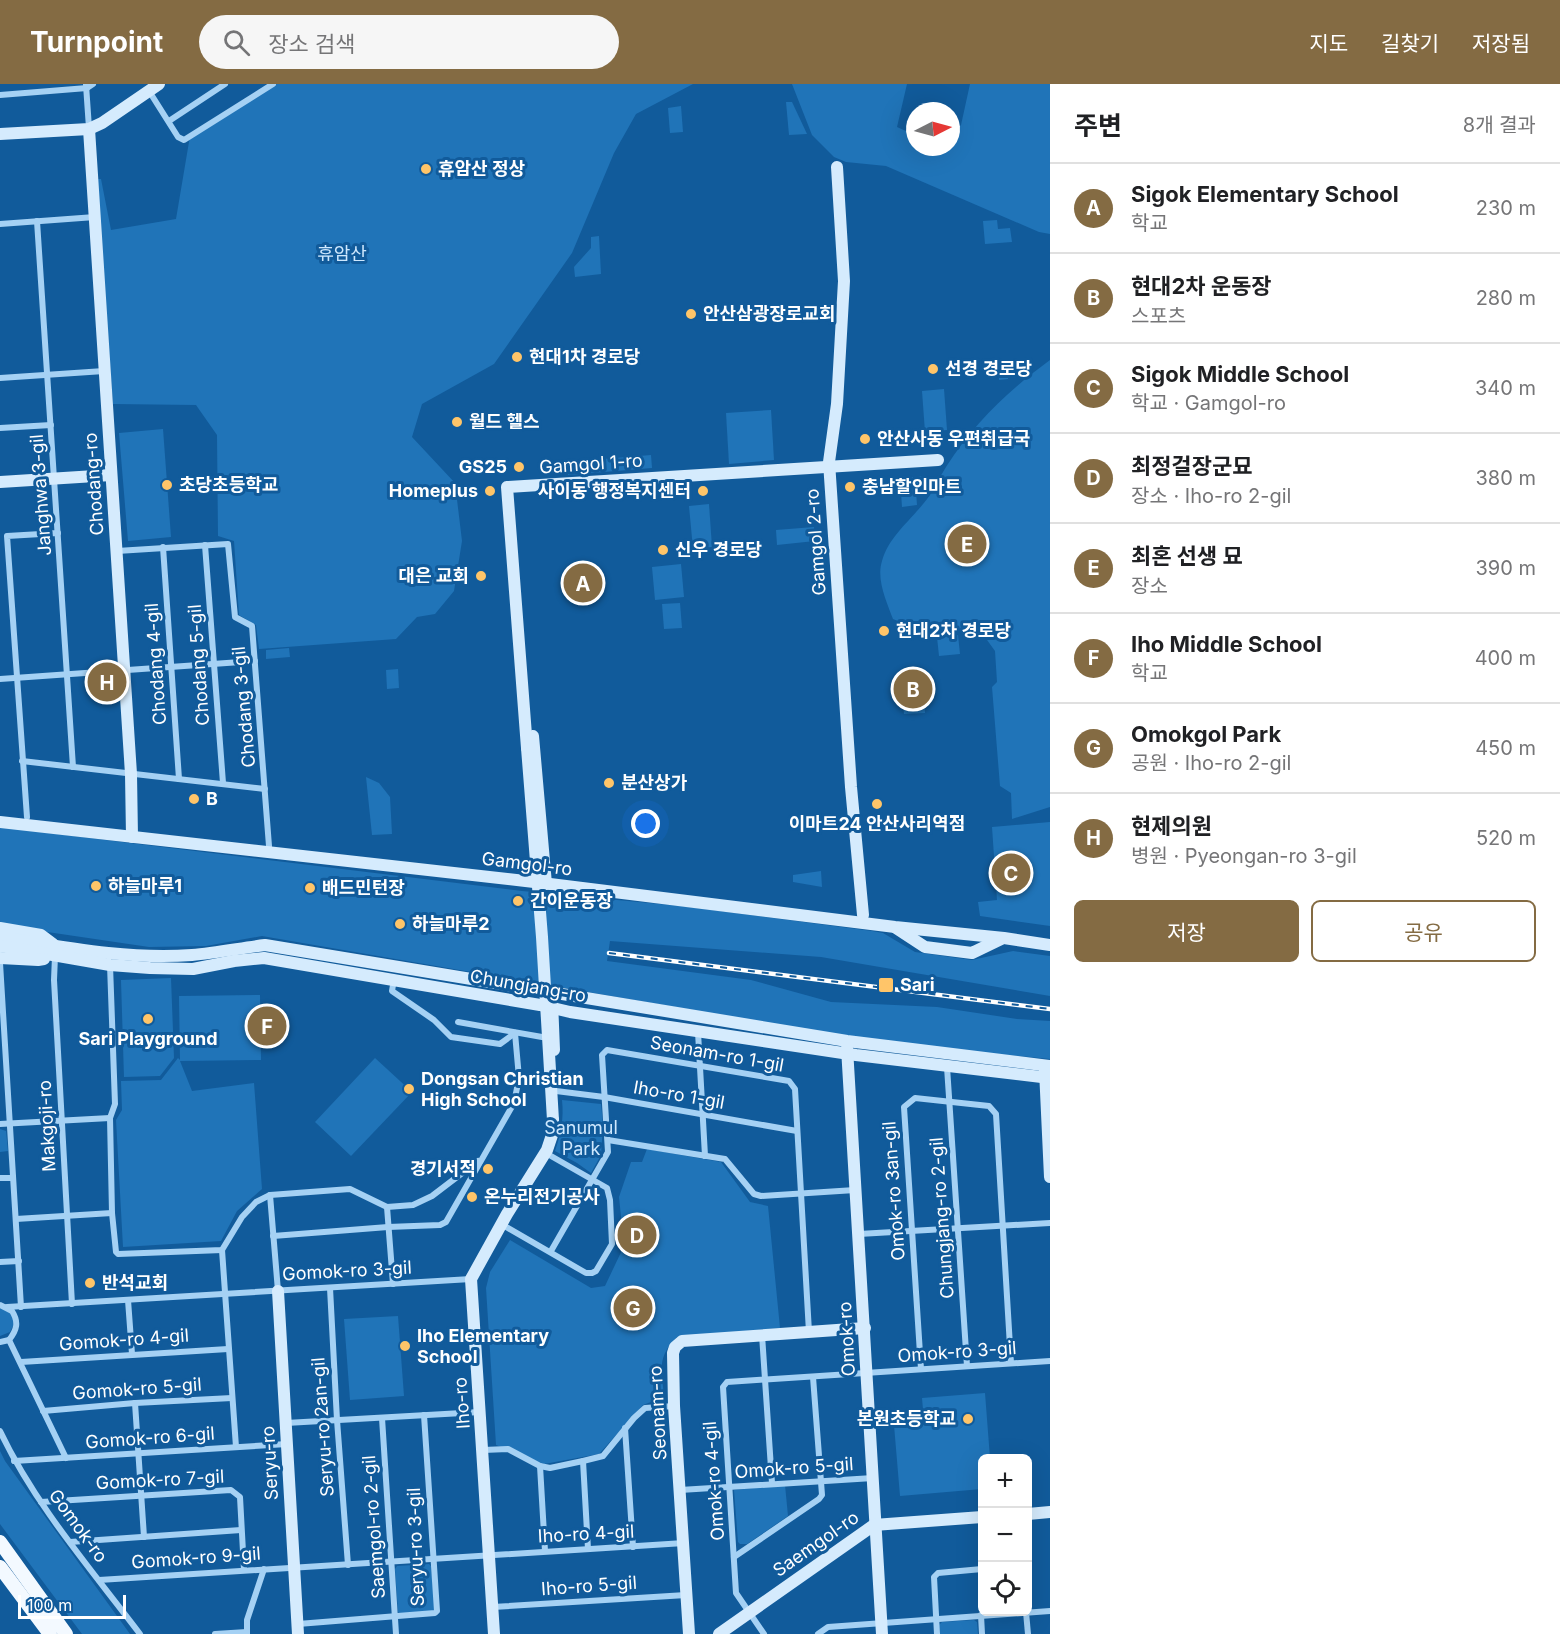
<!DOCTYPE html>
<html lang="ko">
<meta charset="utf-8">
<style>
:root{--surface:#fff;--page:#f6f6f6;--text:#202124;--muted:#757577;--line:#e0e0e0;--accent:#846b43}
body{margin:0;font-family:Inter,"Noto Sans KR",sans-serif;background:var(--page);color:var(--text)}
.controls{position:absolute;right:18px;bottom:18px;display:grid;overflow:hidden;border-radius:9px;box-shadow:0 6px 24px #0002}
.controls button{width:54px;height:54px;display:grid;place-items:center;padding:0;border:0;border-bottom:2px solid var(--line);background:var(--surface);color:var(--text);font:30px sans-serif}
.compass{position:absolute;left:906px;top:18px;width:54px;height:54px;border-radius:50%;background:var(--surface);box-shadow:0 6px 24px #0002;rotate:84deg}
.scale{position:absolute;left:18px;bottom:15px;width:108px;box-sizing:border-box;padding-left:6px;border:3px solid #fff;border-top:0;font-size:16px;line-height:21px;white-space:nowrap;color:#fff;-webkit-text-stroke:4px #115b9b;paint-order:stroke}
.you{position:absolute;left:646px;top:740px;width:21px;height:21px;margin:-15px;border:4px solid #fff;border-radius:50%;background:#1a73e8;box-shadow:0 0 0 9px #1a73e833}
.badge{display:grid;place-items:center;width:39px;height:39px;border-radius:50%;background:var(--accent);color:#fff;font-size:20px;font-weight:700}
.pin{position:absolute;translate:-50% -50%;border:3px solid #fff;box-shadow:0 2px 6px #0006}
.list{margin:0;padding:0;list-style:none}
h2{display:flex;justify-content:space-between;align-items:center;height:78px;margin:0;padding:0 24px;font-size:26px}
h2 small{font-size:20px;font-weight:400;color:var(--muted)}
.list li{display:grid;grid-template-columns:39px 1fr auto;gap:18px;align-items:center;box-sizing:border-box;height:90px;padding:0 24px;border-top:2px solid var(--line)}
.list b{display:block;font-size:22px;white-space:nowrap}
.list p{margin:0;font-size:20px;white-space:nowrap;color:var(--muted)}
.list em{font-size:20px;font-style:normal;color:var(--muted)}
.actions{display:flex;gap:12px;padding:18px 24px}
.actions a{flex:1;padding:14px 0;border:2px solid var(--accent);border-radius:9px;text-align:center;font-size:21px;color:var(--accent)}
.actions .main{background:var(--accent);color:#fff}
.icon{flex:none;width:33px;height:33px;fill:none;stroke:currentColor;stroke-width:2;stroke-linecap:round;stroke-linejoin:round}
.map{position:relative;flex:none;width:1050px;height:1550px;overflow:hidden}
header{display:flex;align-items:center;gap:36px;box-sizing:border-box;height:84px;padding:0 30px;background:var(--accent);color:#fff}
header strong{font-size:28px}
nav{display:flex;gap:33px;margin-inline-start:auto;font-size:21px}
.search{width:420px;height:54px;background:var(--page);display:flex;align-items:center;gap:15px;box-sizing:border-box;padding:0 21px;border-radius:33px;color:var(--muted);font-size:22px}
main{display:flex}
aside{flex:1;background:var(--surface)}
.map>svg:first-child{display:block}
</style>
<header>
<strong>Turnpoint</strong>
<div class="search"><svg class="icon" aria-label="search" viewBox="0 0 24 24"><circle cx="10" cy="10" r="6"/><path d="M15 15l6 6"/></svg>장소 검색</div>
<nav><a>지도</a><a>길찾기</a><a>저장됨</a></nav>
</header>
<main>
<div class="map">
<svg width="1050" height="1550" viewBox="0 0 1050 1550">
<rect width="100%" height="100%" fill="#115b9b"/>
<g fill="#2074b8">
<path d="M277,0h416l-57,30 -22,39 -42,100 -78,111 -72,40 -10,33 43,46 7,58 -8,50 -19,23 -18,3 -21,22 -137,10 -3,-24 -17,-10 -5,-74 -16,-5 -1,-101 -21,-30 -83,-1 -17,-225h5l10,51 65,-11 14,-83z"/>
<path d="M792,0h115l-10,43 18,8v12h36v-12l10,-10 9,-41h80v150l-11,-2 -153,-66 -40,-4 -12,-5 -22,-22z"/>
<path d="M786,18h6l15,32 -18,1z"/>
<path d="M681,22l2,26 -13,1 -2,-25z"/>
<path d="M997,136l1,9 12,-1 2,14 -27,2 -2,-23z"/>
<path d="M599,152l2,38 -26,3 -1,-10 17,-19v-11z"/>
<path d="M1013,275l1,9 -6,1v10l-9,1 -1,-19z"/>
<path d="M1050,276v447l-38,12 -1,-26 -11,-7 -8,-99 5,-5 -2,-31 -13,-18 -23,-4h-43l-23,-10c-6,-17 -17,-39 -11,-58 7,-26 33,-44 48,-66 6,-9 10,-19 16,-28 28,-44 62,-76 104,-107z"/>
<path d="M944,305l3,41 -22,2 -3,-41z"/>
<path d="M771,326l3,50 -45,4 -3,-51z"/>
<path d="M163,345l8,108 -43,4 -9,-108z"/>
<path d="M651,371l1,13 -84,7 -1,-13z"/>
<path d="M926,392l1,15 -11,1 1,13 -15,2 -2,-29z"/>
<path d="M709,420l3,43 -19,2 -4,-43z"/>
<path d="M814,443l1,14 -38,4 -1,-15z"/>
<path d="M681,480l3,33 -29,3 -3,-33z"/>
<path d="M680,519l2,25 -18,1 -2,-25z"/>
<path d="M958,551l2,19 -21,2 -2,-19z"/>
<path d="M289,564l1,9 -24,2v-9z"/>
<path d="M398,585l1,19 -12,1 -1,-19z"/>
<path d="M922,595l3,34 -21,1 -3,-34z"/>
<path d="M366,693l13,6 11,14 2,37 -20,1z"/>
<path d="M1050,738v104l-70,-10 -2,-14 19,-2 -5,-73z"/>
<path d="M0,743l522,64 159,15 191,25 11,2 32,19 57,8 41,-9 37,5v40l-229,-39 -211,-16 -3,20 144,19 80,22 106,5 80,12 33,2v38l-160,-15 -628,-108 -56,10 -57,1 -149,-22z"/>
<path d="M821,787l1,16 -29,-5v-7z"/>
<path d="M171,894l3,80 -14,18 -36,1 -3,-97z"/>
<path d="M260,911l1,65 -81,1 12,30 62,-8 8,106 -25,22 -16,30 -98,6 -7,-127 6,-10 -1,-29 40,-1 17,-22 2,2 -1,-64z"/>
<path d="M375,974l37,34 -61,64 -36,-34z"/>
<path d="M562,1016l39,4 2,21 -2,30 -10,18 -14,-10 -22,-12c6,-17 9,-33 7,-51z"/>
<path d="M0,1045l6,2 2,20 -8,1z"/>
<path d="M647,1065l74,13 29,40 18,4 12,122 -103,9c-21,21 -15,33 -13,60l-21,8 -44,49 -55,10 -48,-19 -10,-157 4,-16 20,-32 81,48 14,-2 19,-40 -5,-49 12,-35h11z"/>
<path d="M0,1223l12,7 2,10 -4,8 -10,4z"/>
<path d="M398,1232l6,80 -54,4 -6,-81z"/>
<path d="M985,1309l5,65h-8v31l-82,7 -6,-71 30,-3 -2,-24z"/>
<path d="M0,1367l5,10 125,173h-48l-82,-110z"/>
<path d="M785,1401l3,31 -41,28h-7l-2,-2 -4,-52z"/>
<path d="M429,1480l2,2 4,43 -3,3 -31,2 -3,-2 -3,-43 2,-3z"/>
<path d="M974,1536l3,2 1,12h-38l-1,-9 3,-3z"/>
</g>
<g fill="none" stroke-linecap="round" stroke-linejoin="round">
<g stroke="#a5d1f4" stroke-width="6">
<path d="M86,1l3,43"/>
<path d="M149,7l29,46 6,3 89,-56"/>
<path d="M0,11l87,-7 6,-4"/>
<path d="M169,37l56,-37"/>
<path d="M37,137l36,546"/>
<path d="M0,140l95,-7"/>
<path d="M0,294l104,-7"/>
<path d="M0,344l51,-3"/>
<path d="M205,461l18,238"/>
<path d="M163,463l16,232"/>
<path d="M117,467l111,-7 7,73 17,9 17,220"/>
<path d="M0,595l255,-18"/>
<path d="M22,677l243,28"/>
<path d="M27,733l-20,-281 51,-3"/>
<path d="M55,872l-1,24 18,324"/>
<path d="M0,879l21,344"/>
<path d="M110,881l5,139 -5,14 2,95 4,39 2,2 104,-4 20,-33 14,-15 14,-7 80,-6 37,18"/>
<path d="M394,895l-2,12 42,29 17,17 49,7 15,-11"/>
<path d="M458,938l84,15"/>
<path d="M698,948l7,124"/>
<path d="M947,983l20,299"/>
<path d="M556,1007l48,6 193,34"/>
<path d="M0,1040l110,-6"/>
<path d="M608,1056l117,19 29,35 7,2 94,-6"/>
<path d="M0,1094h13"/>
<path d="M270,1111l8,96"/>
<path d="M387,1123l26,-2 19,-9 46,-35"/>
<path d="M387,1123l6,77"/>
<path d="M16,1135l96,-6"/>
<path d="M501,1140l85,49h6l4,-2 16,-27 -2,-44 -3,-12 -56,-32"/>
<path d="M859,1150l191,-11"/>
<path d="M273,1152l115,-9 52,-2 6,-3 68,-119 5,-25 -4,-45"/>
<path d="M222,1166l14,197"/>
<path d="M551,1167l57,-99 -6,-97 5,-5 182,31 6,8 14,243"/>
<path d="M0,1178l19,-1"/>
<path d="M330,1204l7,132 11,145"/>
<path d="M128,1216l4,54"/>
<path d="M0,1221l12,6c7,11 5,19 -3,29l-9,2"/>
<path d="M7,1223l464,-28"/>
<path d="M762,1251l10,148"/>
<path d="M9,1256l57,118"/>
<path d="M21,1278l207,-13"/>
<path d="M921,1285l-17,-262 11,-9 74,8 7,8 15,249"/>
<path d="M135,1319l9,134"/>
<path d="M43,1327l92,-8 97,-5"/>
<path d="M382,1334l14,216"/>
<path d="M286,1339l194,-11"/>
<path d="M625,1344l8,119"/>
<path d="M0,1347c35,74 91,138 140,203"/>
<path d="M483,1366l25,-1 32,17 10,2 33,-7 20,-5 31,-38 11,-10 29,-2"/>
<path d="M14,1377l273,-17"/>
<path d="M583,1377l5,88"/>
<path d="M540,1382l5,85"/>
<path d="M680,1406l193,-12"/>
<path d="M41,1418l190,-12 9,7 4,73"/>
<path d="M70,1458l171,-12"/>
<path d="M734,1473l85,-58 3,-4 -9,-118"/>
<path d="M99,1496l585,-37"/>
<path d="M493,1523l193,-12"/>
<path d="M1026,1528l2,22"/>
<path d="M981,1531l1,19"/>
<path d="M298,1540l137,-11 2,-2 -13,-196"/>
<path d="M215,1550l32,-2"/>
<path d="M247,1550v-14l17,-51"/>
<path d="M764,1550l-28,-41 -13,-206 4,-5 323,-21"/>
<path d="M818,1550l10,-7 222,-16"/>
<path d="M937,1550l-3,-57 4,-4 44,-4"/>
</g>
<g stroke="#d5ebfd" stroke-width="12">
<path d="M89,45l42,645 1,63"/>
<path d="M0,50l89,-5 13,-6 57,-39"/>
<path d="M837,83l7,114 -7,123 -8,58 22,325 12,128"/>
<path d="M0,398l111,-7"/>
<path d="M533,652l13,148"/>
<path d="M527,664l-20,-261 431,-27"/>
<path d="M0,738l534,60 361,45 109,11 46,7"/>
<path d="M0,844l41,7 12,9"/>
<path d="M896,844l29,19 47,6 29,-14"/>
<path d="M0,853c63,10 128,23 192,18 24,-2 49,-7 73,-10l582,96 203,25"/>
<path d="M0,862l110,19 40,3 43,1 41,-8 30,-3 276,47 30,7 286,43 194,23"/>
<path d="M0,874l38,2 6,-1"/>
<path d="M552,917l2,49"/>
<path d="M847,964l35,586"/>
<path d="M1045,986l5,107"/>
<path d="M278,1207l20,343"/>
<path d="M1028,1430l22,-2"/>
<path d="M494,1550l-23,-355 36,-65 40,-64 5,-15 1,-15"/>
<path d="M689,1550l-15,-228 -1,-53 2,-6 7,-6 183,-13"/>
<path d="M719,1550l155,-109 108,-8"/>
</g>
<g stroke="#f3f9ff" stroke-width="14">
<path d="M0,1458l66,92"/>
<path d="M0,1483l50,67"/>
</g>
<defs>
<path id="rail" d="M609,869l441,56"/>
</defs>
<use href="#rail" stroke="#fff" stroke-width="4.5"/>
<use href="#rail" stroke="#115b9b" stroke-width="2" stroke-dasharray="7" stroke-linecap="butt"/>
<path stroke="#d5ebfd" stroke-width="12" d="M527,664l15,189 11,183"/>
</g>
<g fill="#ffc569" stroke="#115b9b" stroke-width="2">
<circle cx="426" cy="85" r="6"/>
<circle cx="691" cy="230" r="6"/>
<circle cx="517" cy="273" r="6"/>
<circle cx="933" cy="285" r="6"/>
<circle cx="457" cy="338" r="6"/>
<circle cx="865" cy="355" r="6"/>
<circle cx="519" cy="383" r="6"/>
<circle cx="167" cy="401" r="6"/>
<circle cx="850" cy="403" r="6"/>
<circle cx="490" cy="407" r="6"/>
<circle cx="703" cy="407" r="6"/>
<circle cx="663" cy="466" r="6"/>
<circle cx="481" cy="492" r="6"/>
<circle cx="884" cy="547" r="6"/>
<circle cx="609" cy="699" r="6"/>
<circle cx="194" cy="715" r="6"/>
<circle cx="877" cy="720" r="6"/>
<circle cx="96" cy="802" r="6"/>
<circle cx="310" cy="804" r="6"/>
<circle cx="518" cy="817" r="6"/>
<circle cx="400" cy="840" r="6"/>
<rect x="878" y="893" width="16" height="16" rx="3"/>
<circle cx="148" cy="935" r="6"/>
<circle cx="409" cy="1005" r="6"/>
<circle cx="488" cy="1085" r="6"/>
<circle cx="472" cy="1113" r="6"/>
<circle cx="90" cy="1199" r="6"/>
<circle cx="405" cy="1262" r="6"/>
<circle cx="968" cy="1335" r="6"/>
</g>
<g text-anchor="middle" stroke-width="6" stroke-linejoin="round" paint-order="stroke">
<g font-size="18" font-weight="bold" fill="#fff" stroke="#115b9b" text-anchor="start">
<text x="438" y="91">휴암산 정상</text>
<text x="703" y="236">안산삼광장로교회</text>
<text x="529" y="279">현대1차 경로당</text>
<text x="945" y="291">선경 경로당</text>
<text x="469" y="344">월드 헬스</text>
<text x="877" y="361">안산사동 우편취급국</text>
<text x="507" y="389" text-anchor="end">GS25</text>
<text x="179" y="407">초당초등학교</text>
<text x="862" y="409">충남할인마트</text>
<text x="478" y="413" text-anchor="end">Homeplus</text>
<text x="691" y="413" text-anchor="end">사이동 행정복지센터</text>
<text x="675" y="472">신우 경로당</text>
<text x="469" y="498" text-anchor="end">대은 교회</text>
<text x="896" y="553">현대2차 경로당</text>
<text x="621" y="705">분산상가</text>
<text x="206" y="721">B</text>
<text x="877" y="746" text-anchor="middle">이마트24 안산사리역점</text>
<text x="108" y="808">하늘마루1</text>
<text x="322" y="810">배드민턴장</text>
<text x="530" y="823">간이운동장</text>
<text x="412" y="846">하늘마루2</text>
<text x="900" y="907">Sari</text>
<text x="148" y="961" text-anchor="middle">Sari Playground</text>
<text x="421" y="1001">Dongsan Christian<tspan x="421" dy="21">High School</tspan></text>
<text x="476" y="1091" text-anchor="end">경기서적</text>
<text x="484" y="1119">온누리전기공사</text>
<text x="102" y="1205">반석교회</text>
<text x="417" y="1258">Iho Elementary<tspan x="417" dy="21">School</tspan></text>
<text x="956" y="1341" text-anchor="end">본원초등학교</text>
</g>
<g font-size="18" fill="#cee8fe" stroke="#115b9b">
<text x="342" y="176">휴암산</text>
<text x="581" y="1050">Sanumul<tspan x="581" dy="21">Park</tspan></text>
</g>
<g font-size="18" fill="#fff" stroke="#115b9b">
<text transform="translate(591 380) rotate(-4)" y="6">Gamgol 1-ro</text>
<text transform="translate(94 400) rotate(-94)" y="6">Chodang-ro</text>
<text transform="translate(41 411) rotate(-94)" y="6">Janghwa 3-gil</text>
<text transform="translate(816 458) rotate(-94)" y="6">Gamgol 2-ro</text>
<text transform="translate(156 580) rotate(-94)" y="6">Chodang 4-gil</text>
<text transform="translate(199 581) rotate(-94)" y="6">Chodang 5-gil</text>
<text transform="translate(244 623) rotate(-95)" y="6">Chodang 3-gil</text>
<text transform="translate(527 780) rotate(7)" y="6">Gamgol-ro</text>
<text transform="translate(528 902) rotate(10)" y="6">Chungjang-ro</text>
<text transform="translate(717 970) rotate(10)" y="6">Seonam-ro 1-gil</text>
<text transform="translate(679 1011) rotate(10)" y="6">Iho-ro 1-gil</text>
<text transform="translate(47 1042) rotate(-93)" y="6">Makgoji-ro</text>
<text transform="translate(894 1107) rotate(-94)" y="6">Omok-ro 3an-gil</text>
<text transform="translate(942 1134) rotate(-94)" y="6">Chungjang-ro 2-gil</text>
<text transform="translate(347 1187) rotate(-3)" y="6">Gomok-ro 3-gil</text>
<text transform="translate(847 1255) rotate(-93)" y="6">Omok-ro</text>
<text transform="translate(124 1256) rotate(-4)" y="6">Gomok-ro 4-gil</text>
<text transform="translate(957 1268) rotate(-4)" y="6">Omok-ro 3-gil</text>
<text transform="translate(137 1305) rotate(-4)" y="6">Gomok-ro 5-gil</text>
<text transform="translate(462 1319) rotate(-94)" y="6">Iho-ro</text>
<text transform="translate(658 1329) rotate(-93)" y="6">Seonam-ro</text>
<text transform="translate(323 1343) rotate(-94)" y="6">Seryu-ro 2an-gil</text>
<text transform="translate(150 1354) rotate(-4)" y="6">Gomok-ro 6-gil</text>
<text transform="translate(270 1379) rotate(-93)" y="6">Seryu-ro</text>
<text transform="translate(794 1384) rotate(-4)" y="6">Omok-ro 5-gil</text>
<text transform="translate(160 1396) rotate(-3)" y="6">Gomok-ro 7-gil</text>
<text transform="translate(714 1397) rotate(-94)" y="6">Omok-ro 4-gil</text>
<text transform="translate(78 1442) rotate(54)" y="6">Gomok-ro</text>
<text transform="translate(374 1443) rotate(-94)" y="6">Saemgol-ro 2-gil</text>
<text transform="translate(586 1450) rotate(-3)" y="6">Iho-ro 4-gil</text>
<text transform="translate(816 1460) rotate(-35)" y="6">Saemgol-ro</text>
<text transform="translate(416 1463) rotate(-92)" y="6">Seryu-ro 3-gil</text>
<text transform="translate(196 1474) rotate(-4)" y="6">Gomok-ro 9-gil</text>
<text transform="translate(589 1502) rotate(-4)" y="6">Iho-ro 5-gil</text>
</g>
</g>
</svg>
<div class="controls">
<button>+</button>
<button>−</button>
<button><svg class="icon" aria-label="locate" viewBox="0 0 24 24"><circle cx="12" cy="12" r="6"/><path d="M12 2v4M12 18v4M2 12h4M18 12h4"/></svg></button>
</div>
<svg class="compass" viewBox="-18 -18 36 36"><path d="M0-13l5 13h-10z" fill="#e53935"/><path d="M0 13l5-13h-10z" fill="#757577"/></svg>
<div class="scale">100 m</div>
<div class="you"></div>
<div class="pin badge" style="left:583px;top:499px">A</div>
<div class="pin badge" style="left:913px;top:605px">B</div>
<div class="pin badge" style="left:1011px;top:789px">C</div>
<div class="pin badge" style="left:637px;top:1151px">D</div>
<div class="pin badge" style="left:967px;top:460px">E</div>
<div class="pin badge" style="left:267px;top:942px">F</div>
<div class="pin badge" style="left:633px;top:1224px">G</div>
<div class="pin badge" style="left:107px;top:598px">H</div>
</div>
<aside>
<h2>주변<small>8개 결과</small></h2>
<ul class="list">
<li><span class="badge">A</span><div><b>Sigok Elementary School</b><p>학교</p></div><em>230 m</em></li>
<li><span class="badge">B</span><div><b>현대2차 운동장</b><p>스포츠</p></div><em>280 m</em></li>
<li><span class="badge">C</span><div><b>Sigok Middle School</b><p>학교 · Gamgol-ro</p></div><em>340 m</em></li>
<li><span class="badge">D</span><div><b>최정걸장군묘</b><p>장소 · Iho-ro 2-gil</p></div><em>380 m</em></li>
<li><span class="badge">E</span><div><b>최혼 선생 묘</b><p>장소</p></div><em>390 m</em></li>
<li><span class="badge">F</span><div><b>Iho Middle School</b><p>학교</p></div><em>400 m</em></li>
<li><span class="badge">G</span><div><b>Omokgol Park</b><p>공원 · Iho-ro 2-gil</p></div><em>450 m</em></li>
<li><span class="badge">H</span><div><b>현제의원</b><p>병원 · Pyeongan-ro 3-gil</p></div><em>520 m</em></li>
</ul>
<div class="actions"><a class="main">저장</a><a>공유</a></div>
</aside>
</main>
